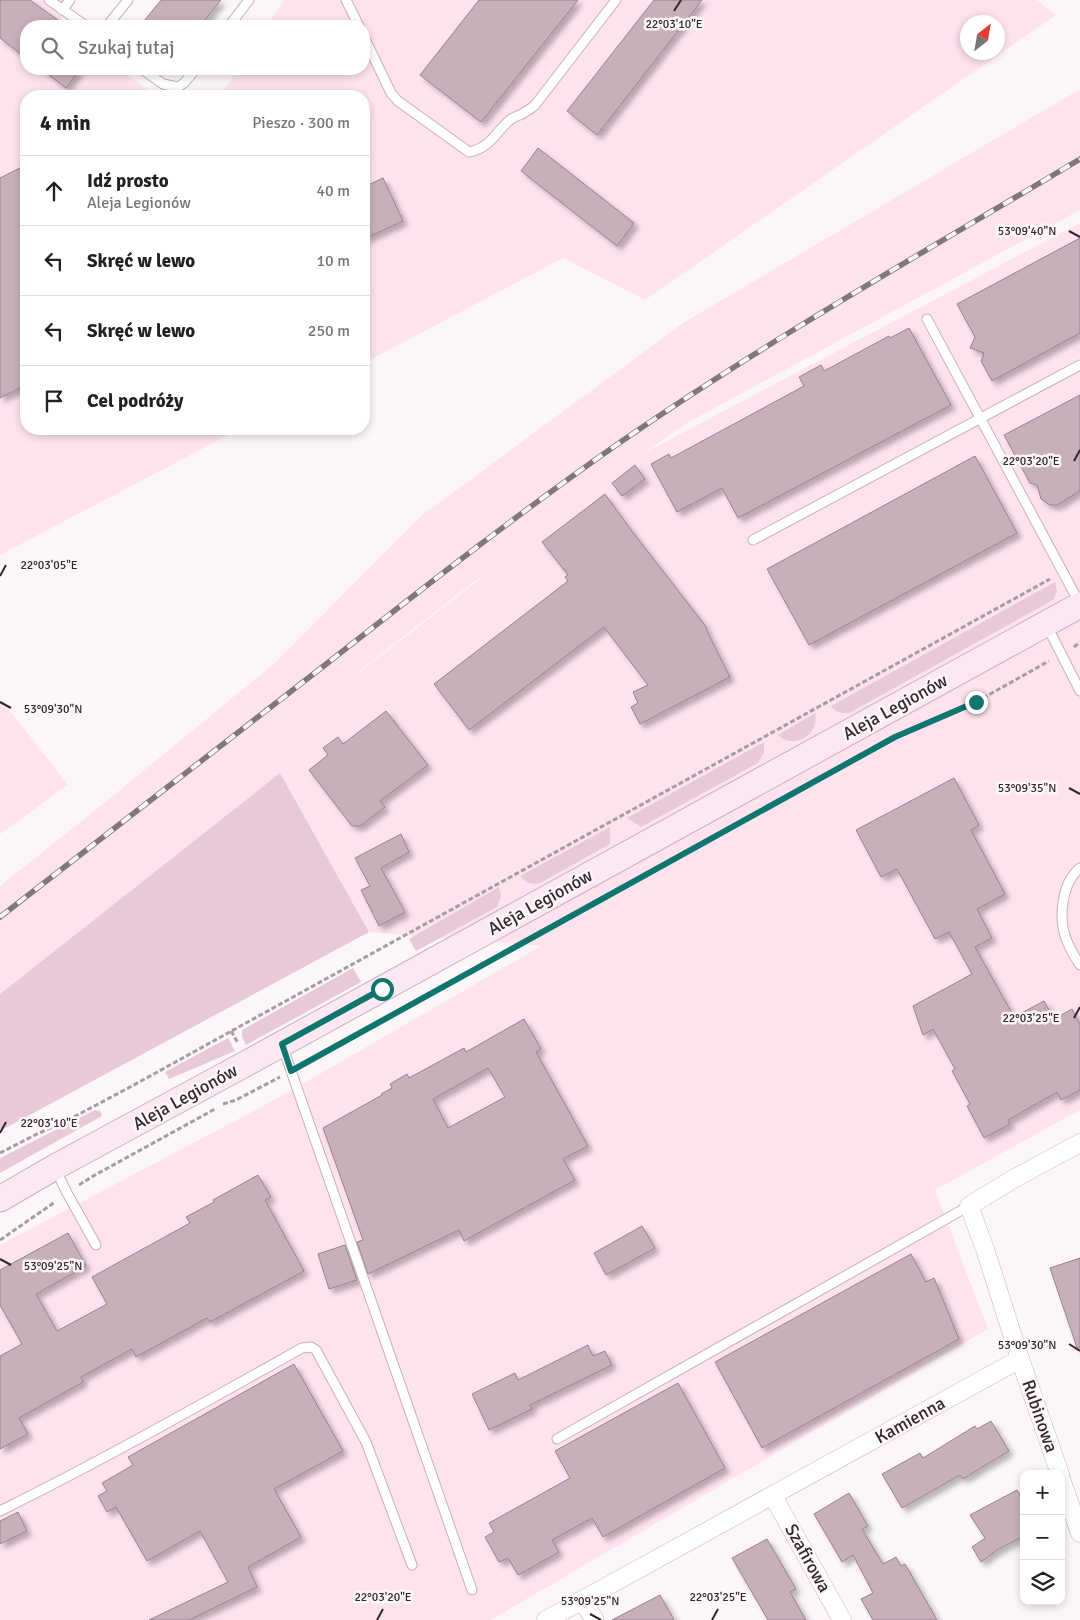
<!DOCTYPE html>
<html lang="pl">
<meta charset="utf-8">
<style>
:root{--surface:#fff;--page:#f6f6f6;--text:#222;--muted:#767676;--line:#e0e0e0}
body{margin:0;font-family:Signika,sans-serif;background:var(--page);color:var(--text)}
.controls{position:absolute;right:15px;bottom:15px;display:grid;overflow:hidden;border-radius:10px;box-shadow:0 2px 8px #0003}
.controls button{width:45px;height:45px;display:grid;place-items:center;padding:0;border:0;border-bottom:1px solid var(--line);background:var(--surface);color:var(--text);font:25px sans-serif}
.compass{position:absolute;left:960px;top:15px;width:45px;height:45px;border-radius:50%;background:var(--surface);box-shadow:0 2px 8px #0003;rotate:31deg}
.stop{position:absolute;width:15px;height:15px;margin:-11px;border:4px solid #0f766e;border-radius:50%;background:#fff}
.stop.end{background:#0f766e;border-color:#fff;box-shadow:0 1px 5px #0008}
.list{margin:0;padding:0;list-style:none}
h2{display:flex;justify-content:space-between;align-items:center;height:65px;margin:0;padding:0 20px;font-size:21px}
h2 small{font-size:16px;font-weight:400;color:var(--muted)}
.list li{display:grid;grid-template-columns:32px 1fr auto;gap:15px;align-items:center;box-sizing:border-box;height:70px;padding:0 20px;border-top:1px solid var(--line)}
.list b{display:block;font-size:19px;white-space:nowrap}
.list p{margin:0;font-size:16px;white-space:nowrap;color:var(--muted)}
.list em{font-size:16px;font-style:normal;color:var(--muted)}
.icon{flex:none;width:28px;height:28px;fill:none;stroke:currentColor;stroke-width:2;stroke-linecap:round;stroke-linejoin:round}
.map{position:relative;flex:none;width:1080px;height:1620px;overflow:hidden}
.search{position:absolute;background:var(--surface);box-shadow:0 2px 8px #0003;left:20px;top:20px;width:350px;height:55px;display:flex;align-items:center;gap:12px;box-sizing:border-box;padding:0 18px;border-radius:20px;color:var(--muted);font-size:19px}
.panel{position:absolute;background:var(--surface);box-shadow:0 2px 8px #0003;left:20px;top:90px;width:350px;height:345px;border-radius:20px}
.map>svg:first-child{display:block}
</style>
<div class="map">
<svg width="1080" height="1620" viewBox="0 0 1080 1620">
<defs>
<filter id="shadow"><feDropShadow dx="4.5" dy="4.5" stdDeviation="2.5" flood-color="#0004"/></filter>
</defs>
<rect width="100%" height="100%" fill="#fcf6f9"/>
<g fill="#fee3ef" fill-rule="evenodd">
<path d="M0,0h75l-16,20 7,6h-40v43h94l35,27h-129v333h214l-240,126z"/>
<path d="M284,0h753l19,15 -411,285 -82,-42 -199,105v-267h-145l19,-27h126v-43h-97zM968,22h30v30h-30z"/>
<path d="M1080,89v121l-391,212 -47,32 438,-231v887l-145,80 53,139 -497,291h-491v-375l278,-147 263,-152 -172,-14 -89,-159 -280,221v-108l98,-78 177,-145 146,-147 262,-193zM479,578l1,1 -148,114 44,-35z"/>
<path d="M0,698l68,87 -68,49z"/>
</g>
<g fill="#e7c9d7">
<path d="M1055,582l2,9 -4,9 -204,113c-8,0 -13,0 -18,-7z"/>
<path d="M815,713c5,21 -21,38 -37,22z"/>
<path d="M764,742v10l-6,11 -117,64 -14,-9z"/>
<path d="M280,773l89,159 -369,199v-137z"/>
<path d="M610,827v17l-70,39c-8,2 -15,0 -20,-7z"/>
<path d="M499,887l2,9 -4,11 -81,44 -7,-12z"/>
<path d="M353,968l8,14 -115,63 -4,-8v-7z"/>
<path d="M228,1038l7,13 -66,28 -4,-7z"/>
<path d="M95,1110l5,1 2,5 -102,57v-15z"/>
</g>
<g fill="#c8b0bb" stroke="#98828c" fill-rule="evenodd" filter="url(#shadow)">
<path d="M0,0h30l36,26h-40v32l-26,-20z"/>
<path d="M161,0h60l-21,26h-60z"/>
<path d="M479,0h99l-97,122 -61,-47z"/>
<path d="M654,0h48l-105,135 -30,-24z"/>
<path d="M41,69h39l-14,19z"/>
<path d="M538,148l96,75 -17,23 -96,-75z"/>
<path d="M26,165v220l-26,13v-220z"/>
<path d="M383,178l20,43 -39,18v-52z"/>
<path d="M1080,238v95l-88,48 -11,-20 3,-8 -14,-5 5,-11 -18,-33z"/>
<path d="M909,328l42,77 -213,113 -16,-30 -45,24 -26,-48 18,-10 2,4 133,-72 -5,-9 22,-12 3,6 65,-35 1,2z"/>
<path d="M1080,395v96l-23,14h-7l-9,-6 -4,-14 -7,-2 -26,-48z"/>
<path d="M975,456l42,77 -208,112 -42,-76z"/>
<path d="M635,465l10,14 -23,17 -10,-13z"/>
<path d="M605,494l23,32 79,102 -1,1 24,48 -90,47 -9,-17 7,-4 -5,-11 15,-7 -44,-58 -135,103 -35,-46 134,-103 -3,-4 3,-2 -26,-33z"/>
<path d="M386,711l42,54 -48,36 5,6 -25,19h-8l-43,-56 19,-15 -5,-7 15,-11 5,7z"/>
<path d="M954,778l25,47 -8,5 34,64 -28,15 15,29 -17,9 39,70 30,-16 10,18 18,-10 8,15v66l-19,10 -4,-8 -49,28 2,4 -26,14 -17,-32 3,-2 -18,-33 3,-2 -22,-40 -10,6 -10,-29 59,-32 -23,-42 -14,7 -38,-70 -16,8 -25,-47z"/>
<path d="M401,834l8,18 -28,16 24,44 -26,14 -18,-36 9,-4 -15,-28z"/>
<path d="M524,1019l17,30 -5,3 52,94 -25,13 12,21 -111,61 -5,-11 -91,44 -11,-32 6,-2 -40,-112 59,-33 -1,-1 11,-6 -2,-4 17,-10 2,4 55,-30 2,4zM488,1068l17,29 -57,31 -15,-29z"/>
<path d="M258,1175l13,22 -6,3 39,71 -94,51 -3,-4 -71,39 -4,-8 -51,28 2,5 -64,36 9,16 -28,15v-93l22,-12 -22,-39v-35l68,-37 18,33 -50,28 21,37 50,-27 -15,-27 98,-54 -4,-6 28,-15 -1,-2z"/>
<path d="M642,1226l13,22 -49,27 -12,-22z"/>
<path d="M345,1245l12,35 -28,9 -11,-35z"/>
<path d="M911,1254l15,28 8,-4 25,61 -197,109 -47,-86z"/>
<path d="M1080,1258v90h-3l-27,-80z"/>
<path d="M588,1345l5,11 12,-5 7,14 -82,40 2,4 -43,21 -17,-36 43,-21 3,7z"/>
<path d="M294,1364l49,87 -69,38 27,48 -53,30 9,20 -68,33h-40l79,-38 -28,-51 -53,30 -31,-54 -9,5 -9,-16 9,-5 -5,-8 31,-18 -5,-8z"/>
<path d="M678,1383l47,85 -122,69 -11,-19 -40,22 7,12 -41,23 -10,-17 -9,4 -14,-25 9,-5 -5,-9 81,-45 -15,-27z"/>
<path d="M991,1421l18,30 -46,28 -3,-4 -58,33 -20,-34 38,-21 3,5 52,-32 2,3z"/>
<path d="M1017,1490l7,10v36l-27,14 -16,12 -9,-15 13,-9 -15,-23z"/>
<path d="M849,1493l19,33 -6,3 21,35 13,-7 5,9 4,-2 32,56h-64l-12,-21 12,-6 -20,-38 -11,7 -28,-48z"/>
<path d="M18,1512l9,19 -27,13v-23z"/>
<path d="M767,1539l29,50 -6,3 16,28h-38l-36,-62z"/>
<path d="M660,1595l14,25h-62z"/>
</g>
<g fill="none" stroke-linecap="round" stroke-linejoin="round">
<defs>
<g id="service">
<path d="M49,0l37,26"/>
<path d="M346,0l13,26"/>
<path d="M62,10l8,-10"/>
<path d="M107,26l21,-26"/>
<path d="M229,26l20,-26"/>
<path d="M364,37l27,56 7,8 71,51c22,-4 26,-20 42,-33 5,-3 10,-4 14,-7 4,-2 7,-4 10,-7l81,-105"/>
<path d="M142,69l21,15 15,3 6,-4 12,-14"/>
<path d="M927,319l153,285"/>
<path d="M753,540l327,-175"/>
<path d="M1047,626l33,65"/>
<path d="M1080,868c-19,15 -22,52 -13,73 3,9 9,17 13,24"/>
<path d="M282,1045l190,545"/>
<path d="M55,1168l12,25 29,52"/>
<path d="M557,1439l412,-233"/>
<path d="M0,1511c103,-51 202,-107 302,-163l9,-1 5,3 50,92 46,123"/>
</g>
<g id="minor">
<path d="M1060,1474l-40,-115 -35,-110 -16,-43 46,-28 65,-35"/>
<path d="M1061,1479l19,54"/>
<path d="M773,1496l69,124"/>
<path d="M582,1601l13,19"/>
<path d="M546,1620l474,-261"/>
</g>
<path id="secondary" d="M0,1199l55,-32 194,-105 831,-457"/>
</defs>
<use href="#service" stroke="#c7afba" stroke-width="11"/>
<use href="#minor" stroke="#c7afba" stroke-width="19"/>
<use href="#secondary" stroke="#c7afba" stroke-width="27"/>
<g stroke="#a59da1" stroke-width="3" stroke-dasharray="5 2.5" stroke-linecap="butt">
<path d="M1074,647l6,-5"/>
<path d="M231,1031l7,12"/>
<path d="M303,1064l592,-327 81,-35 73,-41"/>
<path d="M223,1104l13,-4 44,-23"/>
<path d="M0,1153l37,-19 31,-14 64,-34 918,-507"/>
<path d="M79,1185l16,-10 120,-66"/>
<path d="M0,1240l55,-38"/>
</g>
<use href="#service" stroke="#fff" stroke-width="9"/>
<use href="#minor" stroke="#fff" stroke-width="18"/>
<use href="#secondary" stroke="#fce8f2" stroke-width="25"/>
<defs>
<path id="rail" d="M0,917c108,-84 217,-168 325,-252 98,-77 195,-153 297,-224 148,-102 304,-190 458,-282"/>
</defs>
<use href="#rail" stroke="#80777b" stroke-width="5.5"/>
<use href="#rail" stroke="#fcf6f9" stroke-width="4" stroke-dasharray="11" stroke-linecap="butt"/>
</g>
<g fill="none" stroke-linecap="round" stroke-linejoin="round">
<path stroke="#0f766e" stroke-width="6" d="M382,989l-100,55 9,27 604,-334 81,-35"/>
</g>
<path fill="none" stroke="#31272c" stroke-width="2" d="M674,11l7,-11M1069,231l11,6M1074,461l6,-11M0,576l6,-11M0,702l11,6M1069,788l11,6M1074,1018l6,-11M0,1133l6,-11M0,1259l11,6M1069,1344l11,7M590,1614l11,6M377,1620l6,-11M712,1620l6,-11"/>
<g text-anchor="middle" stroke-width="5" stroke-linejoin="round" paint-order="stroke">
<g font-size="18" fill="#31272c" stroke="#fcf6f9">
<text transform="translate(895 707) rotate(-29)" y="6">Aleja Legionów</text>
<text transform="translate(540 902) rotate(-29)" y="6">Aleja Legionów</text>
<text transform="translate(185 1097) rotate(-29)" y="6">Aleja Legionów</text>
<text transform="translate(1040 1416) rotate(71)" y="6">Rubinowa</text>
<text transform="translate(910 1420) rotate(-29)" y="6">Kamienna</text>
<text transform="translate(808 1558) rotate(61)" y="6">Szafirowa</text>
</g>
</g>
<g font-size="12" text-anchor="middle" fill="#31272c" stroke="#fcf6f9" stroke-width="5" stroke-linejoin="round" paint-order="stroke">
<text x="674" y="28">22°03'10"E</text>
<text x="1027" y="235">53°09'40"N</text>
<text x="1031" y="465">22°03'20"E</text>
<text x="49" y="569">22°03'05"E</text>
<text x="53" y="713">53°09'30"N</text>
<text x="1027" y="792">53°09'35"N</text>
<text x="1031" y="1022">22°03'25"E</text>
<text x="49" y="1127">22°03'10"E</text>
<text x="53" y="1270">53°09'25"N</text>
<text x="1027" y="1349">53°09'30"N</text>
<text x="383" y="1601">22°03'20"E</text>
<text x="718" y="1601">22°03'25"E</text>
<text x="590" y="1605">53°09'25"N</text>
</g>
</svg>
<div class="controls">
<button>+</button>
<button>−</button>
<button><svg class="icon" aria-label="layers" viewBox="0 0 24 24"><path d="M12 4l9 5-9 5-9-5zM3 14l9 5 9-5"/></svg></button>
</div>
<svg class="compass" viewBox="-18 -18 36 36"><path d="M0-13l5 13h-10z" fill="#e53935"/><path d="M0 13l5-13h-10z" fill="#767676"/></svg>
<div class="stop" style="left:382px;top:989px"></div>
<div class="stop end" style="left:976px;top:702px"></div>
<div class="search"><svg class="icon" aria-label="search" viewBox="0 0 24 24"><circle cx="10" cy="10" r="6"/><path d="M15 15l6 6"/></svg>Szukaj tutaj</div>
<section class="panel">
<h2>4 min<small>Pieszo · 300 m</small></h2>
<ul class="list">
<li><svg class="icon" aria-label="ahead" viewBox="0 0 24 24"><path d="M12 20V5M6 11l6-6 6 6"/></svg><div><b>Idź prosto</b><p>Aleja Legionów</p></div><em>40 m</em></li>
<li><svg class="icon" aria-label="left" viewBox="0 0 24 24"><path d="M17 20v-9H6M10 6l-5 5 5 5"/></svg><div><b>Skręć w lewo</b></div><em>10 m</em></li>
<li><svg class="icon" aria-label="left" viewBox="0 0 24 24"><path d="M17 20v-9H6M10 6l-5 5 5 5"/></svg><div><b>Skręć w lewo</b></div><em>250 m</em></li>
<li><svg class="icon" aria-label="arrive" viewBox="0 0 24 24"><path d="M6 21V4h12l-3 4 3 4H6"/></svg><div><b>Cel podróży</b></div></li>
</ul>
</section>
</div>
